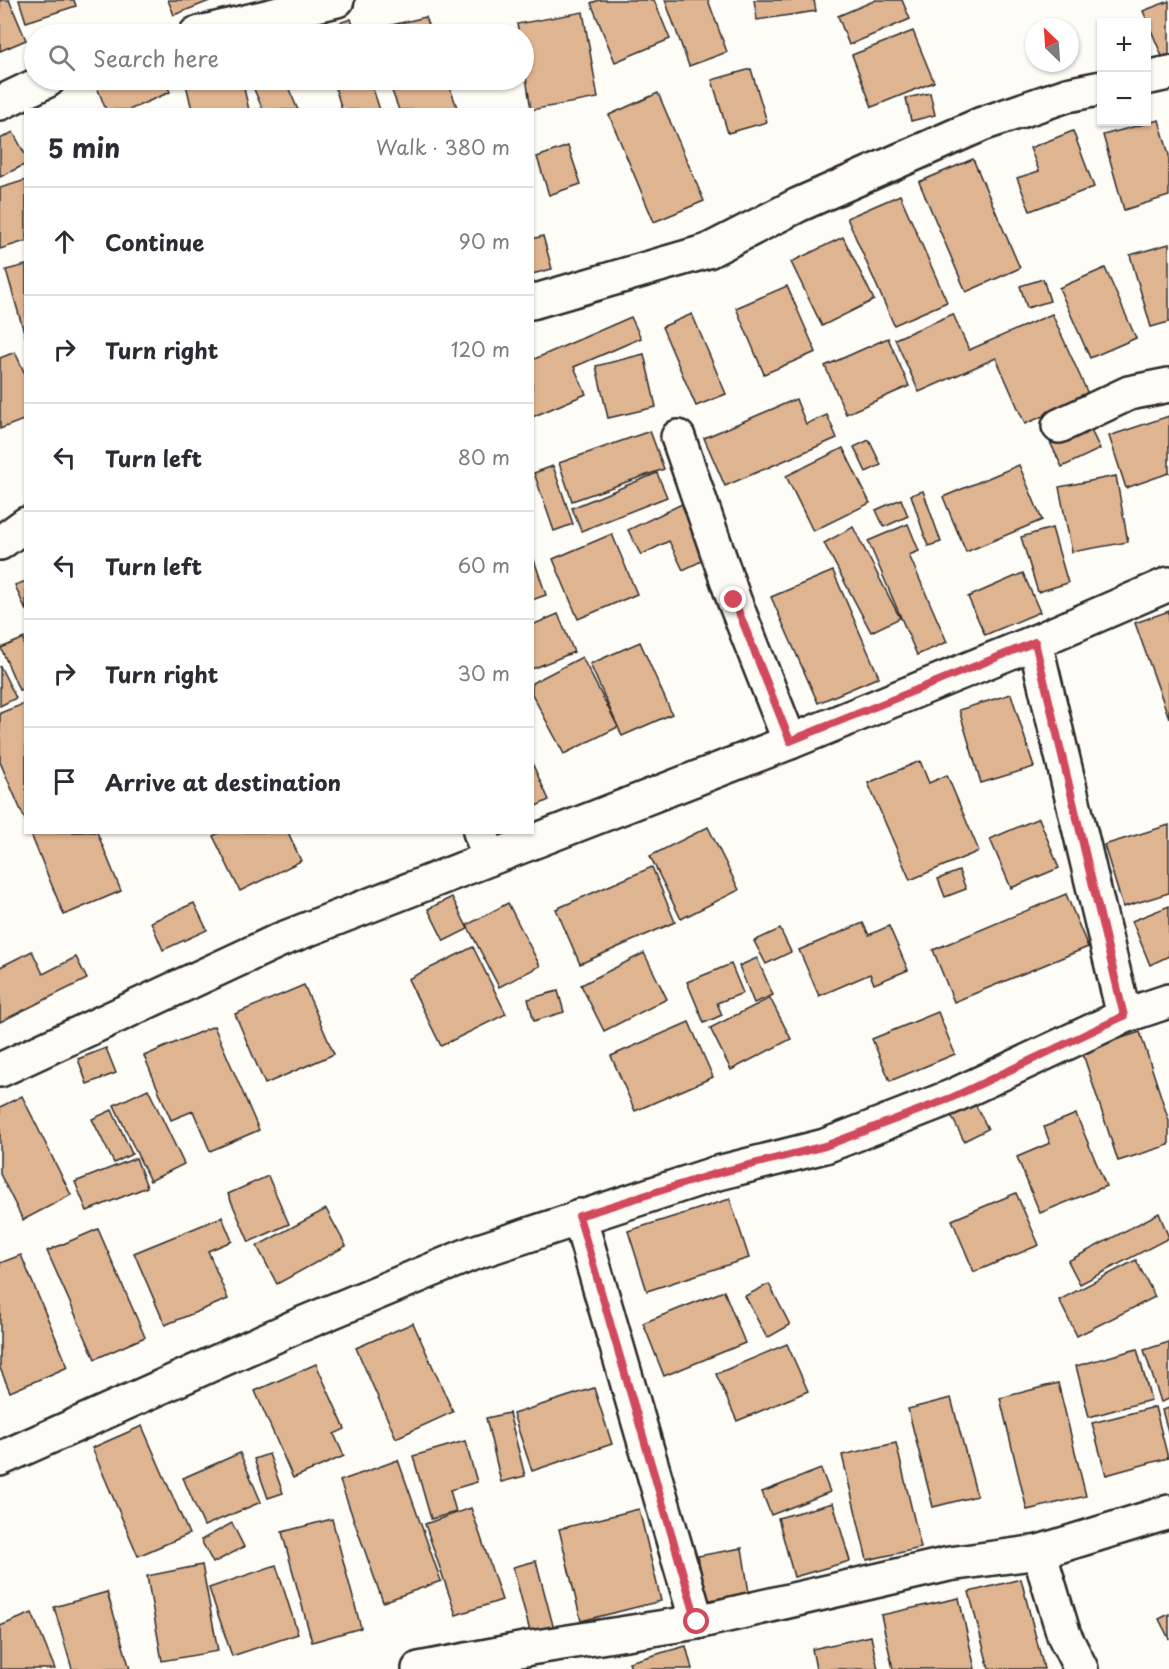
<!DOCTYPE html>
<meta charset="utf-8">
<style>
:root{--surface:#fff;--page:#f7f7f7;--text:#2b2b33;--muted:#7c7c81;--line:#e1e1e2}
body{margin:0;font-family:"Playpen Sans",sans-serif;background:var(--page);color:var(--text)}
.controls{position:absolute;right:18px;top:18px;display:grid;overflow:hidden;border-radius:0px;box-shadow:0 2px 4px #0004}
.controls button{width:54px;height:54px;display:grid;place-items:center;padding:0;border:0;border-bottom:2px solid var(--line);background:var(--surface);color:var(--text);font:30px sans-serif}
.compass{position:absolute;left:1025px;top:18px;width:54px;height:54px;border-radius:50%;background:var(--surface);box-shadow:0 2px 4px #0004;rotate:335deg}
.stop{position:absolute;width:18px;height:18px;margin:-14px;border:4px solid #d1495b;border-radius:50%;background:#fff}
.stop.end{background:#d1495b;border-color:#fff;box-shadow:0 2px 6px #0008}
.list{margin:0;padding:0;list-style:none}
h2{display:flex;justify-content:space-between;align-items:center;height:78px;margin:0;padding:0 24px;font-size:26px}
h2 small{font-size:20px;font-weight:400;color:var(--muted)}
.list li{display:grid;grid-template-columns:39px 1fr auto;gap:18px;align-items:center;box-sizing:border-box;height:108px;padding:0 24px;border-top:2px solid var(--line)}
.list b{display:block;font-size:22px;white-space:nowrap}
.list em{font-size:20px;font-style:normal;color:var(--muted)}
.icon{flex:none;width:33px;height:33px;fill:none;stroke:currentColor;stroke-width:2;stroke-linecap:round;stroke-linejoin:round}
.map{position:relative;flex:none;width:1169px;height:1669px;overflow:hidden}
.search{position:absolute;background:var(--surface);box-shadow:0 2px 4px #0004;left:24px;top:24px;width:510px;height:66px;display:flex;align-items:center;gap:15px;box-sizing:border-box;padding:0 21px;border-radius:33px;color:var(--muted);font-size:22px}
.panel{position:absolute;background:var(--surface);box-shadow:0 2px 4px #0004;left:24px;top:108px;width:510px;height:726px;border-radius:0px}
.map>svg:first-child{display:block}
</style>
<div class="map">
<svg width="1169" height="1669" viewBox="0 0 1169 1669">
<rect width="100%" height="100%" fill="#fdfcf7"/>
<filter id="ink" filterUnits="userSpaceOnUse"><feTurbulence type="fractalNoise" baseFrequency=".0167" numOctaves="2"/><feDisplacementMap in="SourceGraphic" scale="12" xChannelSelector="R" yChannelSelector="G"/><feConvolveMatrix kernelMatrix="1 2 1 2 8 2 1 2 1" color-interpolation-filters="sRGB"/></filter>
<g filter="url(#ink)">
<g fill="#dfb490" stroke="#2b2b2b" stroke-width="1.5">
<path d="M0,0h9l17,40 -26,11z"/>
<path d="M19,0h55l2,6 -50,16z"/>
<path d="M168,0h44l-38,15z"/>
<path d="M599,0h55l16,39 -55,23 -24,-59z"/>
<path d="M665,0h43l19,52 -38,14z"/>
<path d="M754,0h60l2,11 -59,9z"/>
<path d="M876,0h26l8,19 -61,26 -11,-29z"/>
<path d="M1169,1v58l-5,2 -21,-50z"/>
<path d="M583,12l15,86 -67,12 -7,-46v-30h-5l-2,-10z"/>
<path d="M426,17l3,13 -20,4h-24l-2,-7z"/>
<path d="M351,19l5,15h-37l-1,-4z"/>
<path d="M913,31l21,51 -62,25 -20,-52z"/>
<path d="M751,69l16,53 -39,11 -16,-53z"/>
<path d="M100,80h65l5,12 -41,18h-23l-11,-28z"/>
<path d="M185,80h57l7,30h-57z"/>
<path d="M250,80h35l13,30h-35z"/>
<path d="M333,80h37l10,30h-38z"/>
<path d="M388,80h59l11,30h-59z"/>
<path d="M658,93l46,108 -50,21 -45,-107z"/>
<path d="M930,93l5,22 -24,6 -5,-23z"/>
<path d="M1159,120l10,35v41l-45,14 -21,-75z"/>
<path d="M1073,131l21,56 -64,24 -13,-33 22,-7 -9,-23z"/>
<path d="M13,132l13,24v8l-26,13v-38z"/>
<path d="M568,146l13,38 -32,11 -12,-38z"/>
<path d="M973,159l47,109 -54,24 -47,-110z"/>
<path d="M26,180v61l-26,8v-61z"/>
<path d="M900,195l47,107 -53,23 -47,-107z"/>
<path d="M543,236l9,33 -20,5v-35z"/>
<path d="M843,237l31,63 -52,26 -31,-64z"/>
<path d="M1169,244v78l-18,5 -21,-72z"/>
<path d="M26,265v74l-20,-69z"/>
<path d="M1105,268l31,70 -46,20 -31,-70z"/>
<path d="M1043,279l7,22 -23,7 -7,-22z"/>
<path d="M787,286l29,66 -52,22 -28,-66z"/>
<path d="M692,314l34,80 -30,12 -34,-79z"/>
<path d="M953,314l16,36 83,-36 37,82 -64,28 -29,-66 -77,34 -24,-53z"/>
<path d="M631,317l10,21 -67,29 12,27 -54,23v-57z"/>
<path d="M888,338l21,48 -63,28 -21,-48z"/>
<path d="M15,352l11,24v43l-26,10v-71z"/>
<path d="M644,354l12,53 -48,11 -12,-52z"/>
<path d="M796,399l10,25 21,-9 10,23 -112,48 -21,-48z"/>
<path d="M1169,416v57l-43,15 -17,-52z"/>
<path d="M1088,424l12,25 -38,18 -12,-25z"/>
<path d="M650,431l14,38 -92,32 -13,-38z"/>
<path d="M869,440l12,25 -15,7 -12,-25z"/>
<path d="M843,448l27,55 -57,28 -27,-55z"/>
<path d="M1019,465l23,55 -76,32 -23,-55z"/>
<path d="M553,466l20,58 -19,7 -20,-58z"/>
<path d="M657,473l10,24 -86,34 -9,-23z"/>
<path d="M1116,476l12,66 -56,10 -13,-65z"/>
<path d="M923,491l18,51 -13,4 -17,-51z"/>
<path d="M901,499l7,17 -24,11 -8,-17z"/>
<path d="M686,502l26,54 -29,14 -14,-29 -28,14 -13,-25z"/>
<path d="M908,524l11,27 -10,4 38,87 -30,13 -49,-114z"/>
<path d="M853,527l47,91 -29,14 -47,-89z"/>
<path d="M1052,528l16,55 -30,9 -17,-55z"/>
<path d="M612,534l25,60 -59,25 -25,-60z"/>
<path d="M532,554l14,41 -14,5z"/>
<path d="M833,571l46,106 -61,26 -47,-106z"/>
<path d="M1023,573l17,39 -55,23 -17,-38z"/>
<path d="M26,581v30l-11,-26z"/>
<path d="M1169,611v107l-34,-95z"/>
<path d="M558,614l16,38 -42,17v-44z"/>
<path d="M24,638l2,50 -7,2 -18,-42z"/>
<path d="M640,642l32,72 -50,22 -32,-72z"/>
<path d="M582,657l36,70 -54,27 -32,-60v-11z"/>
<path d="M0,666l16,32 -16,8z"/>
<path d="M1011,694l23,73 -53,16 -22,-73z"/>
<path d="M26,703v119l-26,-60v-49z"/>
<path d="M920,761l9,22 18,-8 32,76 -69,29 -42,-97z"/>
<path d="M532,763l17,37 -17,8z"/>
<path d="M1039,818l20,50 -48,20 -21,-49z"/>
<path d="M1169,825v68l-46,14 -19,-62z"/>
<path d="M708,827l31,63 -58,29 -31,-63z"/>
<path d="M30,832h67l24,59 -57,24z"/>
<path d="M220,832h68l13,29 -61,30 -27,-55z"/>
<path d="M652,867l23,55 -95,42 -24,-55z"/>
<path d="M959,871l7,18 -21,8 -7,-18z"/>
<path d="M1066,894l22,53 -134,55 -21,-52z"/>
<path d="M452,897l16,32 -24,12 -16,-32z"/>
<path d="M194,903l13,27 -44,20 -12,-28z"/>
<path d="M508,903l32,63 -41,21 -32,-62z"/>
<path d="M1169,906v50l-19,9 -18,-44z"/>
<path d="M863,923l6,12 20,-9 19,44 -34,14 -4,-10 -51,22 -20,-46z"/>
<path d="M780,929l11,23 -25,12 -12,-23z"/>
<path d="M473,947l33,67 -65,32 -33,-67z"/>
<path d="M32,951l11,23 33,-17 11,22 -87,43v-55z"/>
<path d="M644,953l23,46 -63,32 -23,-46z"/>
<path d="M757,958l16,37 -19,8 -15,-37z"/>
<path d="M731,964l12,29 -26,10 5,12 -18,8 -17,-41z"/>
<path d="M304,985l30,69 -69,30 -30,-70z"/>
<path d="M558,991l6,21 -30,9 -6,-22z"/>
<path d="M770,998l21,41 -60,31 -21,-42z"/>
<path d="M938,1012l17,42 -65,27 -18,-42z"/>
<path d="M689,1022l24,55 -78,34 -24,-55z"/>
<path d="M214,1026l45,104 -49,21 -17,-40 -22,9 -27,-64z"/>
<path d="M1140,1032l29,89v24l-51,16 -36,-110z"/>
<path d="M106,1048l10,25 -29,11 -9,-25z"/>
<path d="M148,1089l36,75 -34,17 -36,-76z"/>
<path d="M22,1096l49,99 -48,25 -23,-46v-67z"/>
<path d="M972,1098l16,31 -24,12 -15,-30z"/>
<path d="M112,1110l20,44 -18,9 -22,-44z"/>
<path d="M1076,1114l30,72 -66,27 -23,-56 33,-14 -6,-16z"/>
<path d="M136,1158l11,29 -60,24 -12,-29z"/>
<path d="M268,1176l21,48 -40,18 -21,-48z"/>
<path d="M1016,1193l23,52 -65,27 -22,-52z"/>
<path d="M730,1199l19,59 -102,33 -19,-60z"/>
<path d="M326,1209l20,37 -69,38 -20,-38z"/>
<path d="M1159,1213l10,25 -89,46 -12,-23z"/>
<path d="M222,1217l10,24 -24,10 20,48 -63,26 -31,-72z"/>
<path d="M98,1229l47,108 -50,22 -48,-108z"/>
<path d="M21,1255l47,112 -58,25 -10,-24v-105z"/>
<path d="M1136,1260l19,37 -78,39 -18,-36z"/>
<path d="M769,1284l21,41 -23,13 -22,-42z"/>
<path d="M724,1291l21,52 -81,33 -21,-53z"/>
<path d="M413,1323l40,89 -57,26 -40,-90z"/>
<path d="M1169,1342v57l-8,3 -17,-52z"/>
<path d="M787,1344l21,47 -71,30 -21,-47z"/>
<path d="M1137,1349l14,51 -62,17 -13,-51z"/>
<path d="M316,1364l29,65 -11,5 10,22 -51,22 -38,-87z"/>
<path d="M1058,1383l28,113 -59,14 -27,-112z"/>
<path d="M594,1388l18,56 -80,27 -19,-57z"/>
<path d="M951,1398l26,98 -44,11 -25,-98z"/>
<path d="M1155,1407l13,51 -62,17 -14,-52z"/>
<path d="M1169,1408v27l-7,-25z"/>
<path d="M509,1413l16,63 -24,6 -15,-64z"/>
<path d="M142,1426l47,108 -51,22 -46,-108z"/>
<path d="M465,1441l12,41 -27,8 6,22 -25,7 -18,-63z"/>
<path d="M896,1443l25,105 -54,12 -25,-105z"/>
<path d="M240,1453l21,49 -57,24 -21,-48z"/>
<path d="M269,1454l14,39 -15,5 -14,-39z"/>
<path d="M398,1460l43,121 -58,21 -43,-121z"/>
<path d="M821,1469l9,23 -59,23 -9,-23z"/>
<path d="M833,1503l17,58 -56,16 -16,-59z"/>
<path d="M471,1508l31,92 -46,15 -31,-91z"/>
<path d="M639,1509l22,92 -80,20 -22,-92z"/>
<path d="M332,1519l29,109 -49,14 -30,-110z"/>
<path d="M232,1523l12,24 -31,16 -12,-23z"/>
<path d="M742,1548l7,45 -43,8 -8,-45z"/>
<path d="M536,1561l19,72 -23,6 -19,-72z"/>
<path d="M202,1565l16,86 -56,10 -15,-85z"/>
<path d="M276,1565l22,69 -66,22 -23,-68z"/>
<path d="M1021,1579l23,90h-55l-20,-77z"/>
<path d="M107,1592l23,77h-58l-18,-62z"/>
<path d="M959,1598l16,71h-82l-12,-54z"/>
<path d="M32,1613l23,56h-55v-43z"/>
<path d="M1169,1614v25l-10,-20z"/>
<path d="M871,1636l7,33h-62l-4,-20z"/>
<path d="M686,1646l6,23h-61l-2,-7z"/>
</g>
<g fill="none" stroke-linecap="round" stroke-linejoin="round">
<defs>
<g id="street">
<path d="M196,34l141,-34"/>
<path d="M1146,78l23,-5"/>
<path d="M0,103l48,-23"/>
<path d="M532,302l176,-51 90,-46 184,-81 85,-29 35,-7"/>
<path d="M1059,426l70,-33 40,-8"/>
<path d="M678,437l56,163 56,142"/>
<path d="M0,543l26,-19"/>
<path d="M1035,642l89,374"/>
<path d="M480,832l10,26"/>
<path d="M0,1070l280,-130 510,-198 245,-100 134,-58"/>
<path d="M579,1216l118,406"/>
<path d="M0,1459l297,-133 176,-73 241,-79 111,-28 126,-49 173,-81 45,-15"/>
<path d="M1039,1552l25,83 17,34"/>
<path d="M419,1669l111,-21 167,-26 252,-58 90,-12 130,-40"/>
</g>
</defs>
<use href="#street" stroke="#2b2b2b" stroke-width="38"/>
<use href="#street" stroke="#fdfcf7" stroke-width="33"/>
</g>
</g>
<g fill="none" stroke-linecap="round" stroke-linejoin="round" filter="url(#ink)">
<path stroke="#d1495b" stroke-width="8" d="M697,1622l-118,-406 135,-42 111,-28 126,-48 173,-82 -89,-374 -245,99 -56,-141"/>
</g>
</svg>
<div class="controls">
<button>+</button>
<button>−</button>
</div>
<svg class="compass" viewBox="-18 -18 36 36"><path d="M0-13l5 13h-10z" fill="#e53935"/><path d="M0 13l5-13h-10z" fill="#7c7c81"/></svg>
<div class="stop" style="left:697px;top:1622px"></div>
<div class="stop end" style="left:734px;top:600px"></div>
<div class="search"><svg class="icon" aria-label="search" viewBox="0 0 24 24"><circle cx="10" cy="10" r="6"/><path d="M15 15l6 6"/></svg>Search here</div>
<section class="panel">
<h2>5 min<small>Walk · 380 m</small></h2>
<ul class="list">
<li><svg class="icon" aria-label="ahead" viewBox="0 0 24 24"><path d="M12 20V5M6 11l6-6 6 6"/></svg><div><b>Continue</b></div><em>90 m</em></li>
<li><svg class="icon" aria-label="right" viewBox="0 0 24 24"><path d="M7 20v-9h11M14 6l5 5-5 5"/></svg><div><b>Turn right</b></div><em>120 m</em></li>
<li><svg class="icon" aria-label="left" viewBox="0 0 24 24"><path d="M17 20v-9H6M10 6l-5 5 5 5"/></svg><div><b>Turn left</b></div><em>80 m</em></li>
<li><svg class="icon" aria-label="left" viewBox="0 0 24 24"><path d="M17 20v-9H6M10 6l-5 5 5 5"/></svg><div><b>Turn left</b></div><em>60 m</em></li>
<li><svg class="icon" aria-label="right" viewBox="0 0 24 24"><path d="M7 20v-9h11M14 6l5 5-5 5"/></svg><div><b>Turn right</b></div><em>30 m</em></li>
<li><svg class="icon" aria-label="arrive" viewBox="0 0 24 24"><path d="M6 21V4h12l-3 4 3 4H6"/></svg><div><b>Arrive at destination</b></div></li>
</ul>
</section>
</div>
